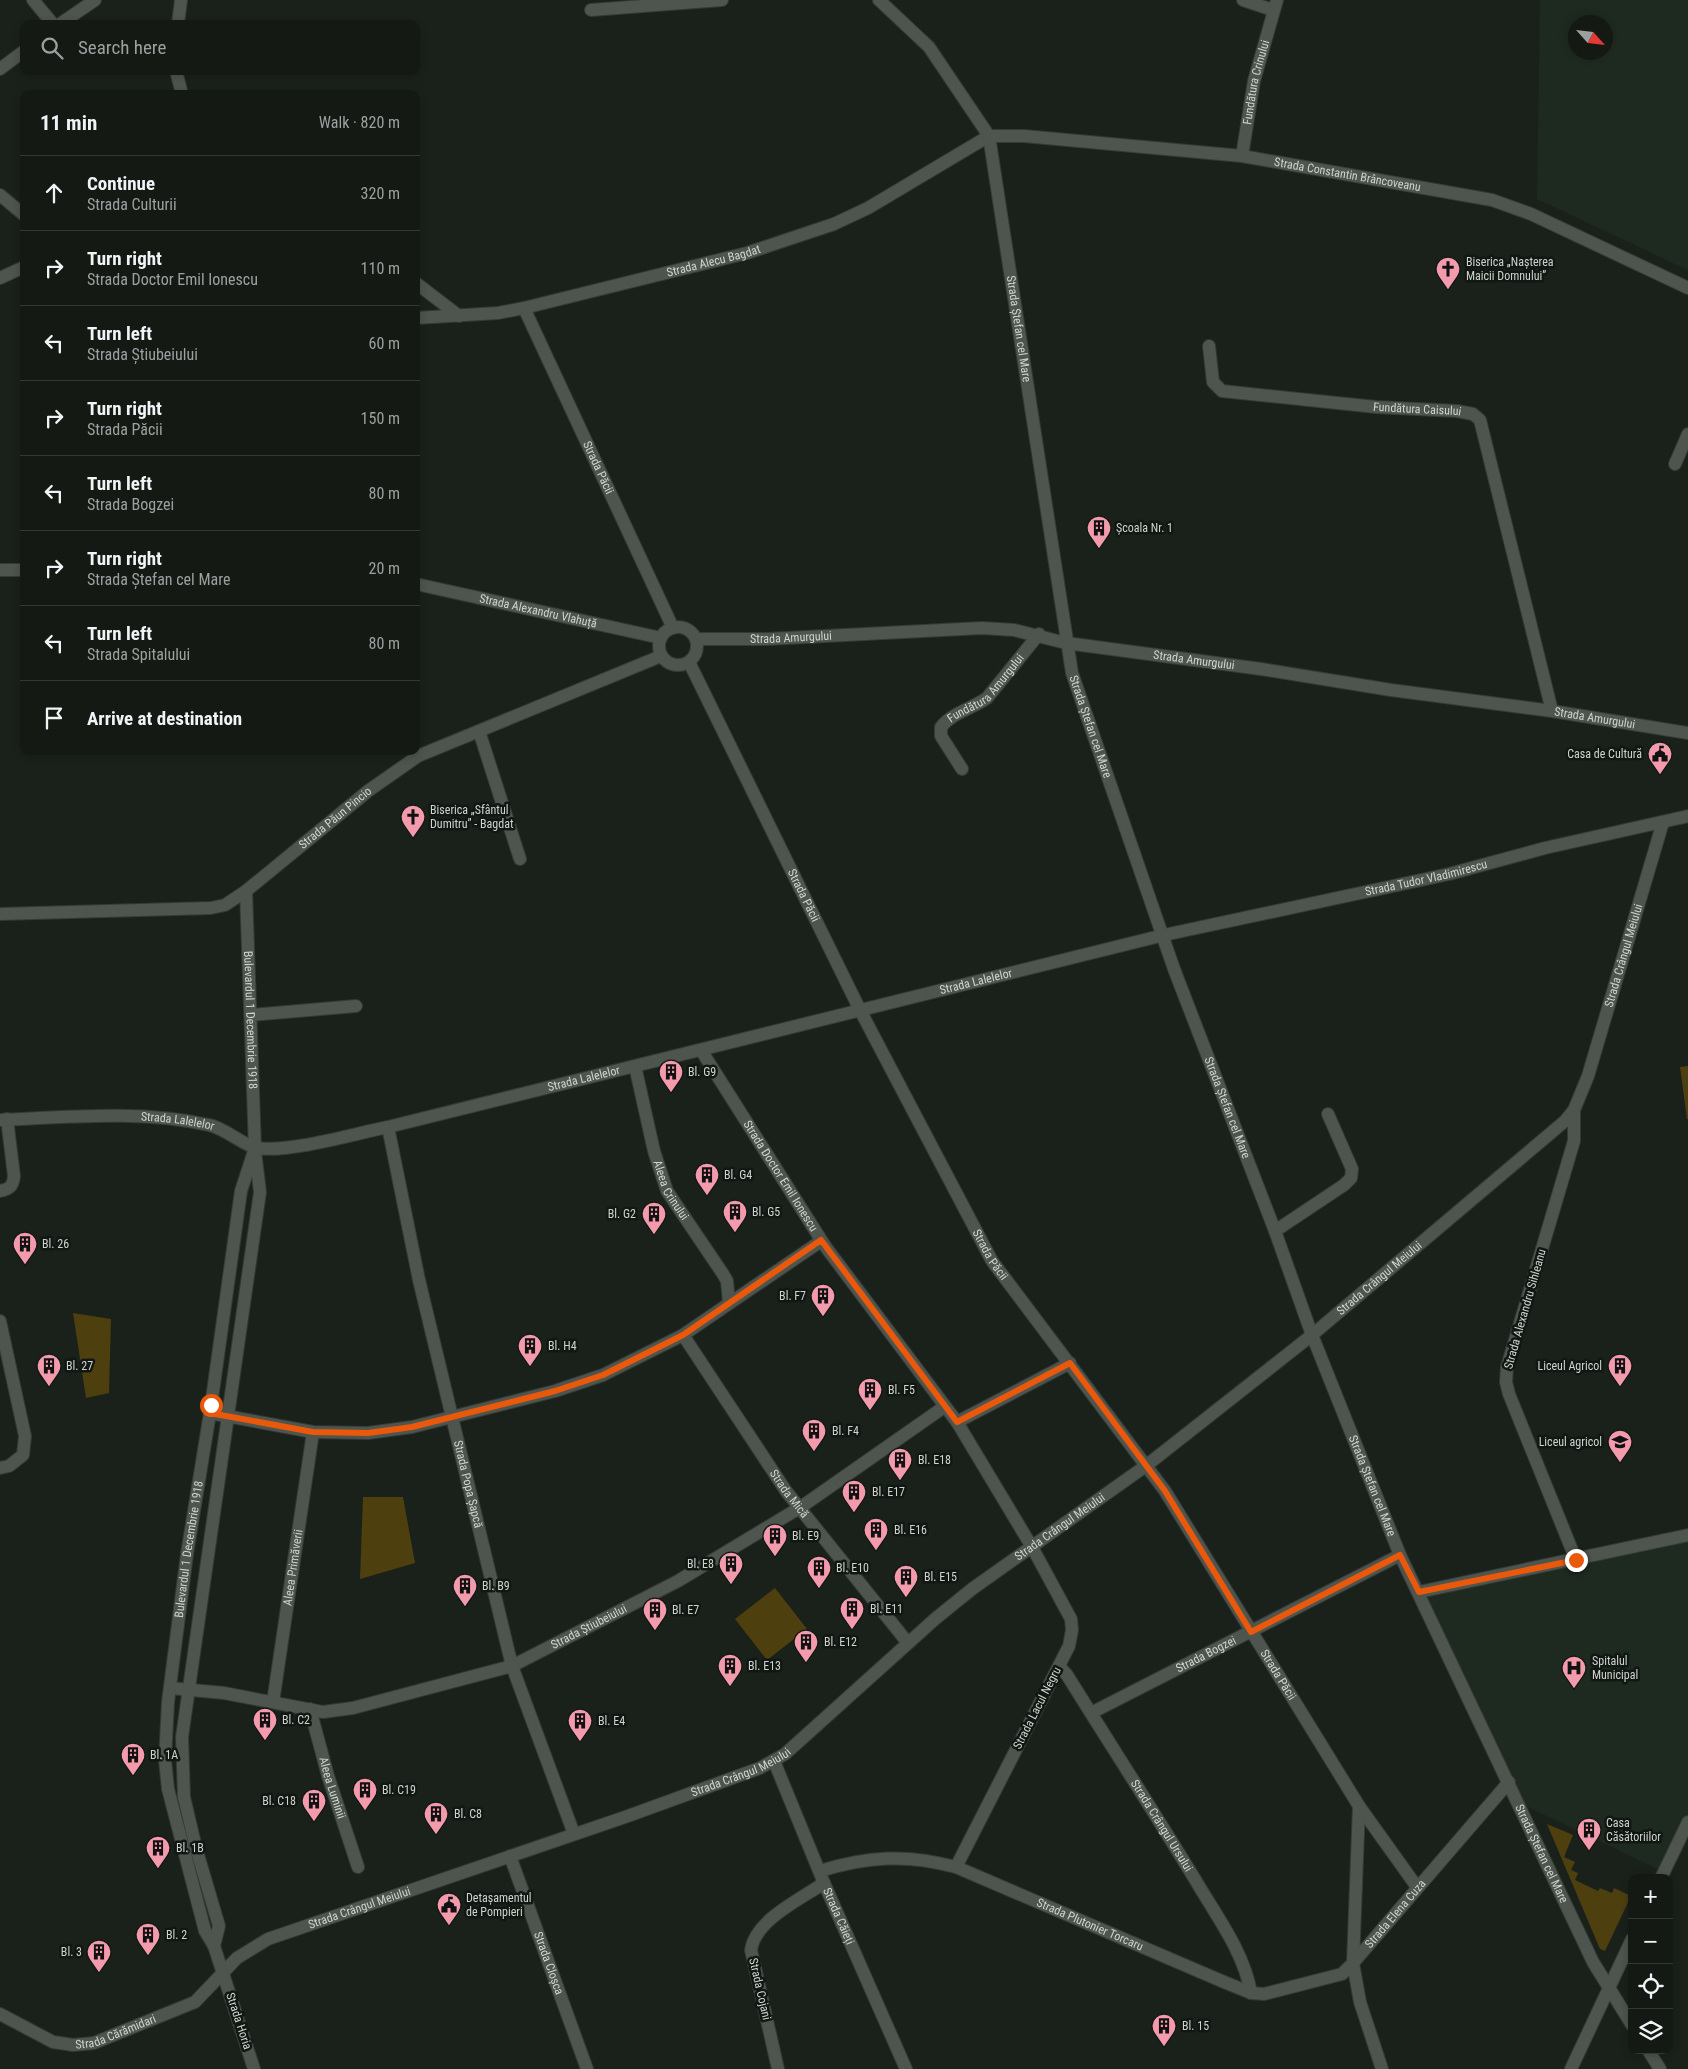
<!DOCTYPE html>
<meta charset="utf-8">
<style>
:root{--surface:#141914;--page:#212622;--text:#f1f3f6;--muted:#9da0a0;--line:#333834}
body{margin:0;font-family:"Roboto Condensed",sans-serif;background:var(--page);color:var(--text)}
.controls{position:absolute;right:15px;bottom:15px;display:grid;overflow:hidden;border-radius:10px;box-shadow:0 2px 8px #0003}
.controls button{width:45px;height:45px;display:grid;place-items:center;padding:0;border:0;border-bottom:1px solid var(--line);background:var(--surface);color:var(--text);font:25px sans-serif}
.compass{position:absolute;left:1568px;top:15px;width:45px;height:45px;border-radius:50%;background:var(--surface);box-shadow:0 2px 8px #0003;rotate:117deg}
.stop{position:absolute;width:15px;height:15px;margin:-11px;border:4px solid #ea580c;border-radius:50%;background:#fff}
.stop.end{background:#ea580c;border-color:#fff;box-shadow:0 1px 5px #0008}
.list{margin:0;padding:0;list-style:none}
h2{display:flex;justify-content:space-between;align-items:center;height:65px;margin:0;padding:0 20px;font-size:21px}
h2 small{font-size:16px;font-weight:400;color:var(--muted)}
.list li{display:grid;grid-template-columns:32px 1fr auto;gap:15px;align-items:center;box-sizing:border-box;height:75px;padding:0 20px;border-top:1px solid var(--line)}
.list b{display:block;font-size:19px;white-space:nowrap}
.list p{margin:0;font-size:16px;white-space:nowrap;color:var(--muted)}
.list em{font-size:16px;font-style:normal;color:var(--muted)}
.icon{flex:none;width:28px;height:28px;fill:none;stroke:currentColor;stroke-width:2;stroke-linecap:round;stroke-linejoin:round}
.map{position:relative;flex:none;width:1688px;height:2069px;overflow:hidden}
.search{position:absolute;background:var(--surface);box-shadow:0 2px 8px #0003;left:20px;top:20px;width:400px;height:55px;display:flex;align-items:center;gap:12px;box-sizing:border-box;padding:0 18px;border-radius:10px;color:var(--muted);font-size:19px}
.panel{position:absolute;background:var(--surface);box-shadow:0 2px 8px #0003;left:20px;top:90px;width:400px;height:665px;border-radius:10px}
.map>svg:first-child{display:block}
</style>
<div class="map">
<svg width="1688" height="2069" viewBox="0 0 1688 2069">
<rect width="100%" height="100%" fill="#1a211b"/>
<g fill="#1e2a1f" fill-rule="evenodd">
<path d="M1540,0h148v270l-151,-71zM1576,22h30v30h-30z"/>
<path d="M1688,1535v287l-24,50 -146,-70 -17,-17 -82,-193z"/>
</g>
<g fill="#4e3f0e">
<path d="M1688,1066v53h-1l-7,-52z"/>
<path d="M73,1313l38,6 -2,74 -23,5z"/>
<path d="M363,1497h40l12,66 -55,16z"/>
<path d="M775,1588l32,41 -40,31 -32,-41z"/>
<path d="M1547,1824l26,11 -9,22 11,5 -4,8 7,3 -3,7 23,11 2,-3 12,5 2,-5 17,8 -26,55 -5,-2z"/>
</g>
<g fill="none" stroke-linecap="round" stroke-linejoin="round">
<defs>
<g id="minor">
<path d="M33,0l20,24"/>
<path d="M1243,0l30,10"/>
<path d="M591,10l131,-10"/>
<path d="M60,24l35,-24"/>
<path d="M178,24l3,-24"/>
<path d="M0,69l24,-18"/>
<path d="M176,71l6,23"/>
<path id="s1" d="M1242,156l12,-75 23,-81"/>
<path d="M0,195l24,20"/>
<path d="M0,278l24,-11"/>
<path d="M416,283l43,33"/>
<path id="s2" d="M524,308l149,320"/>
<path id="s3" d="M416,318l82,-5 26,-5 223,-55 87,-29 34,-16 121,-72"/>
<path id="s4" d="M1209,346l4,36 9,9 154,16 81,4 16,3 7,6 72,291"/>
<path d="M1675,464l13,-30"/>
<path d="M0,570h24"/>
<path id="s5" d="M416,584l245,54"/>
<circle cx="678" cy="646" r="19"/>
<path id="s6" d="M696,639h71l215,-11 32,2 52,13"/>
<path id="s7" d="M689,662l171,348 132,251 173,230 194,315 58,81"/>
<path d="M479,731l41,128"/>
<path id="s8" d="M962,769l-21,-33v-9c11,-14 32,-19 46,-29l52,-64"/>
<path id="s9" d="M246,891l9,257"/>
<path id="s10" d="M0,914l211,-6 14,-3 21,-14 122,-100 50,-35 243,-100"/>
<path d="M251,1015l105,-9"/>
<path id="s11" d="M701,1050l124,196 132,176 75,125 39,72 1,11 -3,16 -113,221"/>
<path id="s12" d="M635,1066l19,85 13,40 56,83 4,7 2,21"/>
<path d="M1574,1110v31l-67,226 -1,15 3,12 67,166"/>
<path id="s13" d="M388,1127l31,153 93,386 62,168"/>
<path d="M0,1191c10,-2 13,-5 14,-15l-7,-57"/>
<path d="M1275,1231l69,-46 7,-7 1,-9 -24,-55"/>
<path d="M0,1321l25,115 -2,19 -14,11 -9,2"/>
<path id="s14" d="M683,1335l103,156 122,152"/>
<path d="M210,1413l103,19 55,1 44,-6 143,-36 48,-16 80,-40 138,-94"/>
<path d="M957,1422l113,-59"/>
<path d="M1419,1592l269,-57"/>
<path id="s15" d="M1059,1666l8,9c43,69 87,137 129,206 21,36 48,71 55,112"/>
<path id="s16" d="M170,1688l54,5 99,19 30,-4 159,-42 166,-85 123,-74 143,-100"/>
<path id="s17" d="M273,1702l40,-270"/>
<path id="s18" d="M310,1709l18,67 30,91"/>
<path id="s19" d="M1091,1713l309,-158"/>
<path id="s20" d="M774,1761l50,122 82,186"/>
<path id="s21" d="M510,1856l77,213"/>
<path id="s22" d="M820,1871c48,-15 87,-17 136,-4l268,115 27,11 13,1 78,-20 11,-11 6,-157"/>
<path d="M778,2069l-27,-119c4,-30 50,-51 73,-67"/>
<path id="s23" d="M1382,2069l-22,-67 -7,-39 156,-181"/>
</g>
<g id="tertiary">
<path id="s24" d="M879,0l50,47 60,89 83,537 102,296 101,262 37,104 88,220 193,407 39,63"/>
<path id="s25" d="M989,136h35l218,20 250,44 39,14 157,74"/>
<path id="s26" d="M1066,643l195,26 130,21 161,21 136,22"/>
<path id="s27" d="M0,1120c69,-3 141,-10 209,5 16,3 37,22 48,23 32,5 96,-14 131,-21l776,-192 285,-61 96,-26 143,-32"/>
<path d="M1661,1878l27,-56"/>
<path d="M214,1946l5,-20 -23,-78 -12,-51 -2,-60 78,-545 -5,-41"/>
<path id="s28" d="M0,2014l53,28 20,3 21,-2 101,-41 42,-44 31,-19 360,-123 132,-48 25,-14 150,-135 37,-30 175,-124 165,-130 253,-214 9,-11 14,-34 75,-254"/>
<path d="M1648,2050l12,19"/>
<path id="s29" d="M254,2069l-40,-123 -9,-15 -37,-142 -3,-29 3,-58 19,-148 23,-141 31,-222 14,-43"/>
<path d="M1571,2069l61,-130"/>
</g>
</defs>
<use href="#minor" stroke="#353a36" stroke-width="14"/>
<use href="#tertiary" stroke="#353a36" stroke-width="14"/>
<use href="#minor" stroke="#4d554e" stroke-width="12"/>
<use href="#tertiary" stroke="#4d554e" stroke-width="12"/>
</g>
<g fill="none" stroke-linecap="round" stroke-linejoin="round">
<path stroke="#ea580c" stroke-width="6" d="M211,1405l-1,8 103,19 55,1 44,-6 143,-36 48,-16 80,-40 138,-95 136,182 113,-59 95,128 86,141 149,-77 19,37 157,-32"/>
</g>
<defs>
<symbol id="church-pin" viewBox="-11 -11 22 30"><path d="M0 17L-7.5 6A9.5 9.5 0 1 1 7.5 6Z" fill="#f39aac" stroke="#111712"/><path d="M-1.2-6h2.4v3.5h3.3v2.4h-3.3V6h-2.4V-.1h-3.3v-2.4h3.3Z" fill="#111"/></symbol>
<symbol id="building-pin" viewBox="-11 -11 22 30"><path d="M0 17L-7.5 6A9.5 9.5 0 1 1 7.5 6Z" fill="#f39aac" stroke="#111712"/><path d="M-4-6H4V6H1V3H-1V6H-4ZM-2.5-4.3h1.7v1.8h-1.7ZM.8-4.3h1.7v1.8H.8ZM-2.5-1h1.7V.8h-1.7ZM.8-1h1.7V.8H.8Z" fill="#111"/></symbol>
<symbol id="civic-pin" viewBox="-11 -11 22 30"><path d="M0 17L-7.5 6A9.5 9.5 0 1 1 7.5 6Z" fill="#f39aac" stroke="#111712"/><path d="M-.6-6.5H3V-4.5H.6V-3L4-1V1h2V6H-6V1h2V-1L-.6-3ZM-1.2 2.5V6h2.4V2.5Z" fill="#111"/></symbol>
<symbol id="school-pin" viewBox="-11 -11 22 30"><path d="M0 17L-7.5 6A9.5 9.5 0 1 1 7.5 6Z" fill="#f39aac" stroke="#111712"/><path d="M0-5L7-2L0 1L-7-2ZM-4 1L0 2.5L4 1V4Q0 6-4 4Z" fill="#111"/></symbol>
<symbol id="hospital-pin" viewBox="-11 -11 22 30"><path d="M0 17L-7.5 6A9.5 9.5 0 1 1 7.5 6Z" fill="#f39aac" stroke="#111712"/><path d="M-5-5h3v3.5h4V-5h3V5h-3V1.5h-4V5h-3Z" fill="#111"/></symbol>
</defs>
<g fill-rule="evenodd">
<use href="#church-pin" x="1434" y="255" width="28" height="38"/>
<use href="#building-pin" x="1085" y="514" width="28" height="38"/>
<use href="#civic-pin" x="1646" y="740" width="28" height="38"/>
<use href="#church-pin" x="399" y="803" width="28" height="38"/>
<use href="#building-pin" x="657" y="1058" width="28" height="38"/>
<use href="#building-pin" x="693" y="1161" width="28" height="38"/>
<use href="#building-pin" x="721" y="1198" width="28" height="38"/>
<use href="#building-pin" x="640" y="1200" width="28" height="38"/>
<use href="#building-pin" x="11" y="1230" width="28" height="38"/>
<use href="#building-pin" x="809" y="1282" width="28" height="38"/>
<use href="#building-pin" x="516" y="1332" width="28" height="38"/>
<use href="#building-pin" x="35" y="1352" width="28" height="38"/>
<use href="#building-pin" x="1606" y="1352" width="28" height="38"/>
<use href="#building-pin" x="856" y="1376" width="28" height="38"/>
<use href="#building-pin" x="800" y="1417" width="28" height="38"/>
<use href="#school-pin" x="1606" y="1428" width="28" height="38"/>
<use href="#building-pin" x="886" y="1446" width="28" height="38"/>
<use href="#building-pin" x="840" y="1478" width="28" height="38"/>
<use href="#building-pin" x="862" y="1516" width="28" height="38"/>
<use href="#building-pin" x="761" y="1522" width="28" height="38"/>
<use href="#building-pin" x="717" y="1550" width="28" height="38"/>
<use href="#building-pin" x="805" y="1554" width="28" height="38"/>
<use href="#building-pin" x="892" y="1563" width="28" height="38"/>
<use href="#building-pin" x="451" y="1572" width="28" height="38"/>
<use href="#building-pin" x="838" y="1595" width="28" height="38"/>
<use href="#building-pin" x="641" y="1596" width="28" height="38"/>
<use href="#building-pin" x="792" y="1628" width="28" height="38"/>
<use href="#building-pin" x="716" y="1652" width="28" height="38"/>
<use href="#hospital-pin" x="1560" y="1654" width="28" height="38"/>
<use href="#building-pin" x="251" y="1706" width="28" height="38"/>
<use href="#building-pin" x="566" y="1707" width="28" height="38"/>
<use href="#building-pin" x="119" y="1741" width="28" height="38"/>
<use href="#building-pin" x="351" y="1776" width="28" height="38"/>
<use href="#building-pin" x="300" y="1787" width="28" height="38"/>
<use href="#building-pin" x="422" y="1800" width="28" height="38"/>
<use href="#building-pin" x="1575" y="1816" width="28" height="38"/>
<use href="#building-pin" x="144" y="1834" width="28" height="38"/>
<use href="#civic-pin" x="435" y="1891" width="28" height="38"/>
<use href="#building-pin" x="134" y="1921" width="28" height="38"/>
<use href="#building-pin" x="85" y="1938" width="28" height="38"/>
<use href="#building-pin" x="1150" y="2012" width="28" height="38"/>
</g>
<g text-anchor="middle" stroke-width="5" stroke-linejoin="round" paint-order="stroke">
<g font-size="12" fill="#cfd3cf" stroke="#111712">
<text dy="4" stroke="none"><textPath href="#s1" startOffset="75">Fundătura Crinului</textPath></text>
<text dy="4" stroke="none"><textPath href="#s25" startOffset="361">Strada Constantin Brâncoveanu</textPath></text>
<text dy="4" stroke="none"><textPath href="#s3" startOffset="304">Strada Alecu Bagdat</textPath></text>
<text dy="4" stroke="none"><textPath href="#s24" startOffset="371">Strada Ștefan cel Mare</textPath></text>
<text dy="4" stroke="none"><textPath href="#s4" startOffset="245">Fundătura Caisului</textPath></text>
<text dy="4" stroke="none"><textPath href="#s2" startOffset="176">Strada Păcii</textPath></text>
<text dy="4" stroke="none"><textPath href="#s5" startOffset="125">Strada Alexandru Vlahuță</textPath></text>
<text dy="4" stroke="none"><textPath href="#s6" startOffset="95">Strada Amurgului</textPath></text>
<text dy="4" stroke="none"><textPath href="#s26" startOffset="129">Strada Amurgului</textPath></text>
<text dy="4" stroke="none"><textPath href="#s8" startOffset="108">Fundătura Amurgului</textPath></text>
<text dy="4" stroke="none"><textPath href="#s26" startOffset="534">Strada Amurgului</textPath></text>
<text dy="4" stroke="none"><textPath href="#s24" startOffset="776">Strada Ștefan cel Mare</textPath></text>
<text dy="4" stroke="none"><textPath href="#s10" startOffset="366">Strada Păun Pincio</textPath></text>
<text dy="4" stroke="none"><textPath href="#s27" startOffset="1464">Strada Tudor Vladimirescu</textPath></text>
<text dy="4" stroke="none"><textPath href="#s7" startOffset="260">Strada Păcii</textPath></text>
<text dy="4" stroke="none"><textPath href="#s28" startOffset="2039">Strada Crângul Meiului</textPath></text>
<text dy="4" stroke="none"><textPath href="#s27" startOffset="1002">Strada Lalelelor</textPath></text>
<text dy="4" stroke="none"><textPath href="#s9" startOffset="129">Bulevardul 1 Decembrie 1918</textPath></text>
<text dy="4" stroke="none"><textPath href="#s27" startOffset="598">Strada Lalelelor</textPath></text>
<text dy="4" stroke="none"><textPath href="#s24" startOffset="1181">Strada Ștefan cel Mare</textPath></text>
<text dy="4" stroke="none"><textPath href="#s27" startOffset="178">Strada Lalelelor</textPath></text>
<text dy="4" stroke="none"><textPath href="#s11" startOffset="149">Strada Doctor Emil Ionescu</textPath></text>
<text dy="4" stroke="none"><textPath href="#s12" startOffset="130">Aleea Crinului</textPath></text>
<text dy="4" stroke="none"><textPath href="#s7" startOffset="665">Strada Păcii</textPath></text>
<text dy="4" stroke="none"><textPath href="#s28" startOffset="1619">Strada Crângul Meiului</textPath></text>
<text transform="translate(1525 1309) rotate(-74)" y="4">Strada Alexandru Sihleanu</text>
<text dy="4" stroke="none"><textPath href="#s13" startOffset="366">Strada Popa Șapcă</textPath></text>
<text dy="4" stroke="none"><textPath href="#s24" startOffset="1586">Strada Ștefan cel Mare</textPath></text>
<text dy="4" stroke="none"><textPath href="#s14" startOffset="191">Strada Mică</textPath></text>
<text dy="4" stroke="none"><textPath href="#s28" startOffset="1214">Strada Crângul Meiului</textPath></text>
<text dy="4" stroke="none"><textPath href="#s29" startOffset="535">Bulevardul 1 Decembrie 1918</textPath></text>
<text dy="4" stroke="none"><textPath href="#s17" startOffset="136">Aleea Primăverii</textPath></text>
<text dy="4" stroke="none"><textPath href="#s16" startOffset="436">Strada Știubeiului</textPath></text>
<text dy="4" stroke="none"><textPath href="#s19" startOffset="129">Strada Bogzei</textPath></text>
<text dy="4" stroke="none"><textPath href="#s7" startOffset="1175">Strada Păcii</textPath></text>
<text transform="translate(1037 1708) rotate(-63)" y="4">Strada Lacul Negru</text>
<text dy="4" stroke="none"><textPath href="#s28" startOffset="809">Strada Crângul Meiului</textPath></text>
<text dy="4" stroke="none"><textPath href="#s18" startOffset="82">Aleea Luminii</textPath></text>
<text dy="4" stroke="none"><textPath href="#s15" startOffset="190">Strada Crângul Ursului</textPath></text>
<text dy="4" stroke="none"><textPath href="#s24" startOffset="1991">Strada Ștefan cel Mare</textPath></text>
<text dy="4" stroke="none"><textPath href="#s28" startOffset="404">Strada Crângul Meiului</textPath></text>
<text dy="4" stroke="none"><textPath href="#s23" startOffset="175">Strada Elena Cuza</textPath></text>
<text dy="4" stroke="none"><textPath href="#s20" startOffset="168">Strada Căieți</textPath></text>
<text dy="4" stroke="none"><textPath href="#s22" startOffset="284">Strada Plutonier Torcaru</textPath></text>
<text dy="4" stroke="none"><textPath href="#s21" startOffset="114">Strada Cloșca</textPath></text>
<text transform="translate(760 1989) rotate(77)" y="4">Strada Cojani</text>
<text transform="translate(239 2021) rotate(72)" y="4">Strada Horia</text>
<text dy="4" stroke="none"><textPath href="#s28" startOffset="125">Strada Cărămidari</textPath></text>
</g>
<g font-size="12" fill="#cfd3cf" stroke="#111712" text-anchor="start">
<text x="1466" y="266">Biserica „Nașterea<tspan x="1466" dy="14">Maicii Domnului”</tspan></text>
<text x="1116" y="532">Școala Nr. 1</text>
<text x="1642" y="758" text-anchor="end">Casa de Cultură</text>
<text x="430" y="814">Biserica „Sfântul<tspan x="430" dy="14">Dumitru” - Bagdat</tspan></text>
<text x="688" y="1076">Bl. G9</text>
<text x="724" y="1179">Bl. G4</text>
<text x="752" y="1216">Bl. G5</text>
<text x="636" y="1218" text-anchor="end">Bl. G2</text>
<text x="42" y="1248">Bl. 26</text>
<text x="806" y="1300" text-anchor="end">Bl. F7</text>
<text x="548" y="1350">Bl. H4</text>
<text x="66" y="1370">Bl. 27</text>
<text x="1602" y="1370" text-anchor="end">Liceul Agricol</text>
<text x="888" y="1394">Bl. F5</text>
<text x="832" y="1435">Bl. F4</text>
<text x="1602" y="1446" text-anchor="end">Liceul agricol</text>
<text x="918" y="1464">Bl. E18</text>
<text x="872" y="1496">Bl. E17</text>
<text x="894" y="1534">Bl. E16</text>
<text x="792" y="1540">Bl. E9</text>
<text x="714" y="1568" text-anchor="end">Bl. E8</text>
<text x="836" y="1572">Bl. E10</text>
<text x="924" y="1581">Bl. E15</text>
<text x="482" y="1590">Bl. B9</text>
<text x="870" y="1613">Bl. E11</text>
<text x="672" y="1614">Bl. E7</text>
<text x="824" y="1646">Bl. E12</text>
<text x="1592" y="1665">Spitalul<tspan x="1592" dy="14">Municipal</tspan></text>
<text x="748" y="1670">Bl. E13</text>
<text x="282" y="1724">Bl. C2</text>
<text x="598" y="1725">Bl. E4</text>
<text x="150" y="1759">Bl. 1A</text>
<text x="382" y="1794">Bl. C19</text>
<text x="296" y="1805" text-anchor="end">Bl. C18</text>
<text x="454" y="1818">Bl. C8</text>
<text x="1606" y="1827">Casa<tspan x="1606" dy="14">Căsătoriilor</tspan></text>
<text x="176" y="1852">Bl. 1B</text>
<text x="466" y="1902">Detașamentul<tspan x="466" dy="14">de Pompieri</tspan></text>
<text x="166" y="1939">Bl. 2</text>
<text x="82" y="1956" text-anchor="end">Bl. 3</text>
<text x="1182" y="2030">Bl. 15</text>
</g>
</g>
</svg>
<div class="controls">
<button>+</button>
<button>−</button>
<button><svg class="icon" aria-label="locate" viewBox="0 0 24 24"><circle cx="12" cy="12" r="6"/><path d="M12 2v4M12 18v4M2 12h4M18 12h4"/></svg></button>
<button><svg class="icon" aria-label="layers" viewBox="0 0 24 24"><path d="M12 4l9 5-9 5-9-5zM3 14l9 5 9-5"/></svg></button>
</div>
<svg class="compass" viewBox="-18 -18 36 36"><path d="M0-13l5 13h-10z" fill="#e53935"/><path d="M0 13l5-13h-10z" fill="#9da0a0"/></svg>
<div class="stop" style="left:211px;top:1405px"></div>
<div class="stop end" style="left:1576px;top:1560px"></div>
<div class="search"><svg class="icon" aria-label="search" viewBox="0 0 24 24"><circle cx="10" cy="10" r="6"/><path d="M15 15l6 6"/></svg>Search here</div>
<section class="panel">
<h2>11 min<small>Walk · 820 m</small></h2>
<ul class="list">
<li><svg class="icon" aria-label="ahead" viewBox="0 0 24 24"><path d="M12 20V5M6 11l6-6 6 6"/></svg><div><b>Continue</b><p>Strada Culturii</p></div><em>320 m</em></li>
<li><svg class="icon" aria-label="right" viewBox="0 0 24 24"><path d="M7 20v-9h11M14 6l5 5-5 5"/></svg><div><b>Turn right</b><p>Strada Doctor Emil Ionescu</p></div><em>110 m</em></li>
<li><svg class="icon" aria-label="left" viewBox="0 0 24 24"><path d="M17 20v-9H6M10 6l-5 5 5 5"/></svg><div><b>Turn left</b><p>Strada Știubeiului</p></div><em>60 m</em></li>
<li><svg class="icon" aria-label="right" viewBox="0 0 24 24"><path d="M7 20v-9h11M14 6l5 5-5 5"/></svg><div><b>Turn right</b><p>Strada Păcii</p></div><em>150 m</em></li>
<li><svg class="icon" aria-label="left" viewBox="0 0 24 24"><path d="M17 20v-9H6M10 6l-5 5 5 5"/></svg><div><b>Turn left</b><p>Strada Bogzei</p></div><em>80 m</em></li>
<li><svg class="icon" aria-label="right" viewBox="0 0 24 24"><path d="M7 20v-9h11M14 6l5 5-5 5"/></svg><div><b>Turn right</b><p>Strada Ștefan cel Mare</p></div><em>20 m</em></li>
<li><svg class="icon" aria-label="left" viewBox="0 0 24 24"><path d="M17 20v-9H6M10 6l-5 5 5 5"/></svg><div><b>Turn left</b><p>Strada Spitalului</p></div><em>80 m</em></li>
<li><svg class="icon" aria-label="arrive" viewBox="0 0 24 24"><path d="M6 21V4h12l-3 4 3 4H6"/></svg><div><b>Arrive at destination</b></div></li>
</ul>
</section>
</div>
